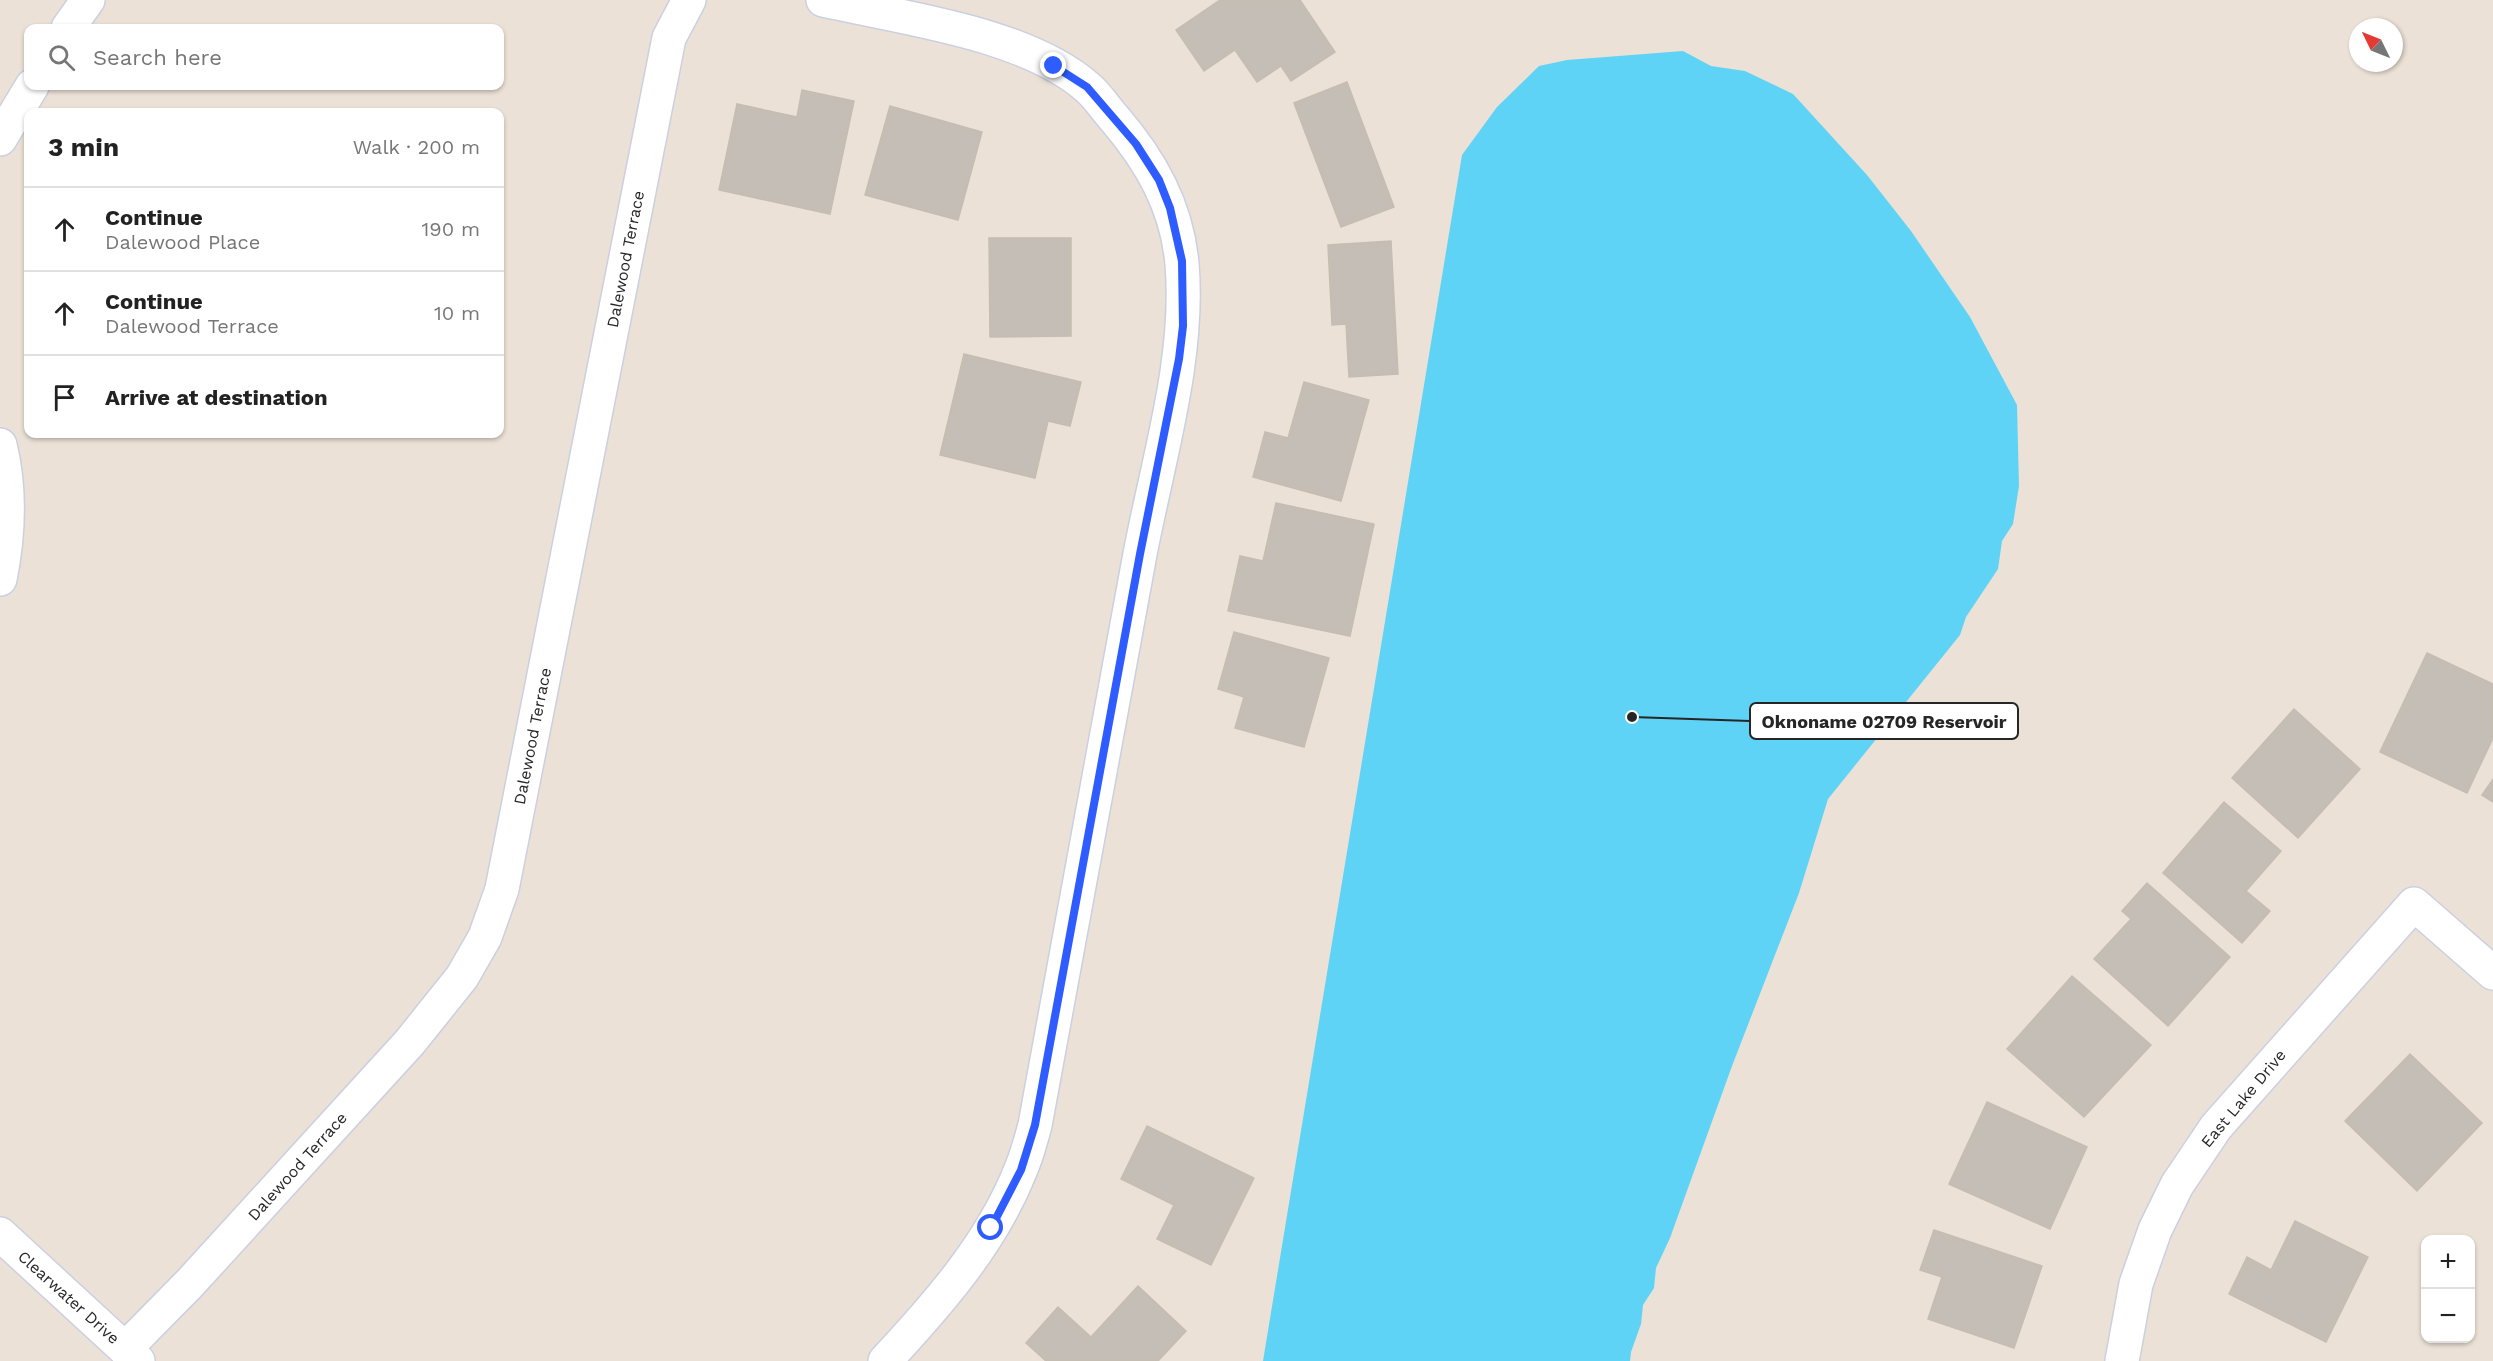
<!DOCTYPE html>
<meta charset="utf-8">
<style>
:root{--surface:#fff;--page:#f2f2f2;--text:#222;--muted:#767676;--line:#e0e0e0}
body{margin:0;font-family:"Work Sans",sans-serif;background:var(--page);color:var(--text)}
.controls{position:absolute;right:18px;bottom:18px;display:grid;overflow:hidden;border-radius:12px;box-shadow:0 2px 4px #0004}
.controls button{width:54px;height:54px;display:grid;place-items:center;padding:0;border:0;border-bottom:2px solid var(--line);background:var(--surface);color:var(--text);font:30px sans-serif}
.compass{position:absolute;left:2349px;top:18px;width:54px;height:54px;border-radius:50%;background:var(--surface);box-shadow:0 2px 4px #0004;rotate:313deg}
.stop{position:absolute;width:18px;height:18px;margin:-14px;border:4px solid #2f5cff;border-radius:50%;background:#fff}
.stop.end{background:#2f5cff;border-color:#fff;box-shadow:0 2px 6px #0008}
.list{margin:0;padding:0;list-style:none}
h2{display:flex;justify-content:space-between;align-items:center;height:78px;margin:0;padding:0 24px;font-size:26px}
h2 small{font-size:20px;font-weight:400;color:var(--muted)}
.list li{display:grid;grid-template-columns:39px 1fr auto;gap:18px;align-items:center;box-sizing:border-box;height:84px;padding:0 24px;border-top:2px solid var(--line)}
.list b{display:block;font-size:22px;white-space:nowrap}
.list p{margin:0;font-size:20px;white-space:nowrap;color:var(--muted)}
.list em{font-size:20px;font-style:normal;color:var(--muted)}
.icon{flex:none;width:33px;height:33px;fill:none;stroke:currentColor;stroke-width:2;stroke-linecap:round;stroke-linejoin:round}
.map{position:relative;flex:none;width:2493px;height:1361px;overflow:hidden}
.search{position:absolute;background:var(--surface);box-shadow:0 2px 4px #0004;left:24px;top:24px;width:480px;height:66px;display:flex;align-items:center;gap:15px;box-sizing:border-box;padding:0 21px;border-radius:12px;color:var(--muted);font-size:22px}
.panel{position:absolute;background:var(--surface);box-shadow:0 2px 4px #0004;left:24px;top:108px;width:480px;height:330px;border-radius:12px}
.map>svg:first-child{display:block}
</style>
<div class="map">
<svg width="2493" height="1361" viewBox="0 0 2493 1361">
<rect width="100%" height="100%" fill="#ebe1d6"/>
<path fill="#5fd3f6" d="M1683,51l28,15 34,5 48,23 74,81 44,56 59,86 47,88 2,81 -6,38 -11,17 -4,28 -32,48 -6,18 -132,164 -29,94 -67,173 -62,172 -14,30 -2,20 -11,17 -2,19 -10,28 -1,9h-367l199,-1206 35,-48 42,-41 28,-6z"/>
<g fill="#c5beb6" stroke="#c6bdb0" stroke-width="1.5">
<path d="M1220,0h80l35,52 -44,29 -10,-15 -24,16 -22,-32 -31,21 -28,-41z"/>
<path d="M1347,82l47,125 -53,20 -47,-124z"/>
<path d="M802,90l52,11 -24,113 -111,-24 18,-86 60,13z"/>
<path d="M890,106l92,26 -24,88 -93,-25z"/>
<path d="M989,238h82v98l-81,1z"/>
<path d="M1391,241l7,133 -49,3 -3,-53 -14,1 -4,-80z"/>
<path d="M964,354l117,28 -11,44 -22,-5 -13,57 -95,-23z"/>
<path d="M1304,382l65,18 -28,101 -88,-24 12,-45 23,6z"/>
<path d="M1276,503l98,21 -24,112 -122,-25 12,-55 23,5z"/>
<path d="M1234,632l95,26 -25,89 -69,-19 9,-31 -26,-8z"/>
<path d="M2427,653l66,31v54l-26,55 -87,-41z"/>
<path d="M2294,709l66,60 -62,69 -66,-60z"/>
<path d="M2493,779v23l-11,-7z"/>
<path d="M2224,802l57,49 -35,40 24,20 -28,32 -79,-70z"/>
<path d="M2147,883l83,74 -62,69 -74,-67 37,-40 -9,-8z"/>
<path d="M2072,976l79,69 -67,72 -77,-68z"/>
<path d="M2410,1054l72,69 -65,68 -72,-70z"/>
<path d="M1987,1102l100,45 -37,82 -101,-45z"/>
<path d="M1147,1126l107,52 -43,87 -54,-26 17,-34 -53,-26z"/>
<path d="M2295,1221l73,36 -42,85 -97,-48 18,-37 24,13z"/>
<path d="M1934,1230l108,36 -28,82 -86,-29 14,-42 -22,-7z"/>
<path d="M1138,1286l48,45 -28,30h-112l-20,-18 32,-36 33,30z"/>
</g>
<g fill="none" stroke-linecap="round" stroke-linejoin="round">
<defs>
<g id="minor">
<path d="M823,0c79,18 202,33 264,87 10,8 18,21 27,31 36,42 63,88 68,146 8,94 -24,196 -42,290 -36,190 -69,381 -105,571 -4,15 -8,30 -14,44 -29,74 -83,135 -136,192"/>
<path d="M68,28l20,-28"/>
<path d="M0,139l32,-53"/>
<path d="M0,445c11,45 9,89 0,134"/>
<path d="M0,1234l138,127"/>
<path d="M125,1349l65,-66 220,-241 52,-65 23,-40 17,-48 167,-851 20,-38"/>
<path d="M2122,1361l14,-77 19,-54 22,-45 39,-58 198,-223 79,69"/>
</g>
</defs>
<use href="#minor" stroke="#cbd0e1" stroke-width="36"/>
<use href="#minor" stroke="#fff" stroke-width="33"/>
</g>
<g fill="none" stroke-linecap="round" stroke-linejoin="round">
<path stroke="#2f5cff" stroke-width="8" d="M991,1228l30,-58 14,-45 105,-571 39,-195 4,-33 -1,-65 -12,-53 -11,-28 -23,-36 -49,-57 -33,-21"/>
</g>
<g text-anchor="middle" stroke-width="4.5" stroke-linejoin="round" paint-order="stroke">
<g font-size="16" fill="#262626" stroke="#fff">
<text transform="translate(625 259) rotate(-79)" y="6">Dalewood Terrace</text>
<text transform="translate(532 736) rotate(-79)" y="6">Dalewood Terrace</text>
<text transform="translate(2243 1098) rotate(-50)" y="6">East Lake Drive</text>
<text transform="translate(297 1166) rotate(-48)" y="6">Dalewood Terrace</text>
<text transform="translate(69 1297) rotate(42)" y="6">Clearwater Drive</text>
</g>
</g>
<path fill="none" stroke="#262626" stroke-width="2" d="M1632 717L1750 721"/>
<circle fill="#262626" stroke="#fff" stroke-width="2" cx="1632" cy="717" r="6"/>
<rect fill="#fff" stroke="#262626" stroke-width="2" x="1750" y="703" width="268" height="36" rx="6"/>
<g font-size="18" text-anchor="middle" font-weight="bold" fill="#262626">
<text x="1884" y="728">Oknoname 02709 Reservoir</text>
</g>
</svg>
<div class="controls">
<button>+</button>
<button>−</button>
</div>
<svg class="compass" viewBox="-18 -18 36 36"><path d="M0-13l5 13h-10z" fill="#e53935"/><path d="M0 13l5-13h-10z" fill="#767676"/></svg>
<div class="stop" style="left:991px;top:1228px"></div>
<div class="stop end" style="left:1054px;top:66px"></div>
<div class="search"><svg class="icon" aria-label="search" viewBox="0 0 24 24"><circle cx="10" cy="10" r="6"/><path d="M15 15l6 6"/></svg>Search here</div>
<section class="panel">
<h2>3 min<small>Walk · 200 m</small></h2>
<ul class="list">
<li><svg class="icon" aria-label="ahead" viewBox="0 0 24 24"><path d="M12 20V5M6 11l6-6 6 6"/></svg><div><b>Continue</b><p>Dalewood Place</p></div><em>190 m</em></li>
<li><svg class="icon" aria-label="ahead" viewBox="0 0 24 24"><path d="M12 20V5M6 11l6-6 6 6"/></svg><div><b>Continue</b><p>Dalewood Terrace</p></div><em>10 m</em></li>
<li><svg class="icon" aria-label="arrive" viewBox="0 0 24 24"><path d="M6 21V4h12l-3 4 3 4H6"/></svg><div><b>Arrive at destination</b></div></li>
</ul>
</section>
</div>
